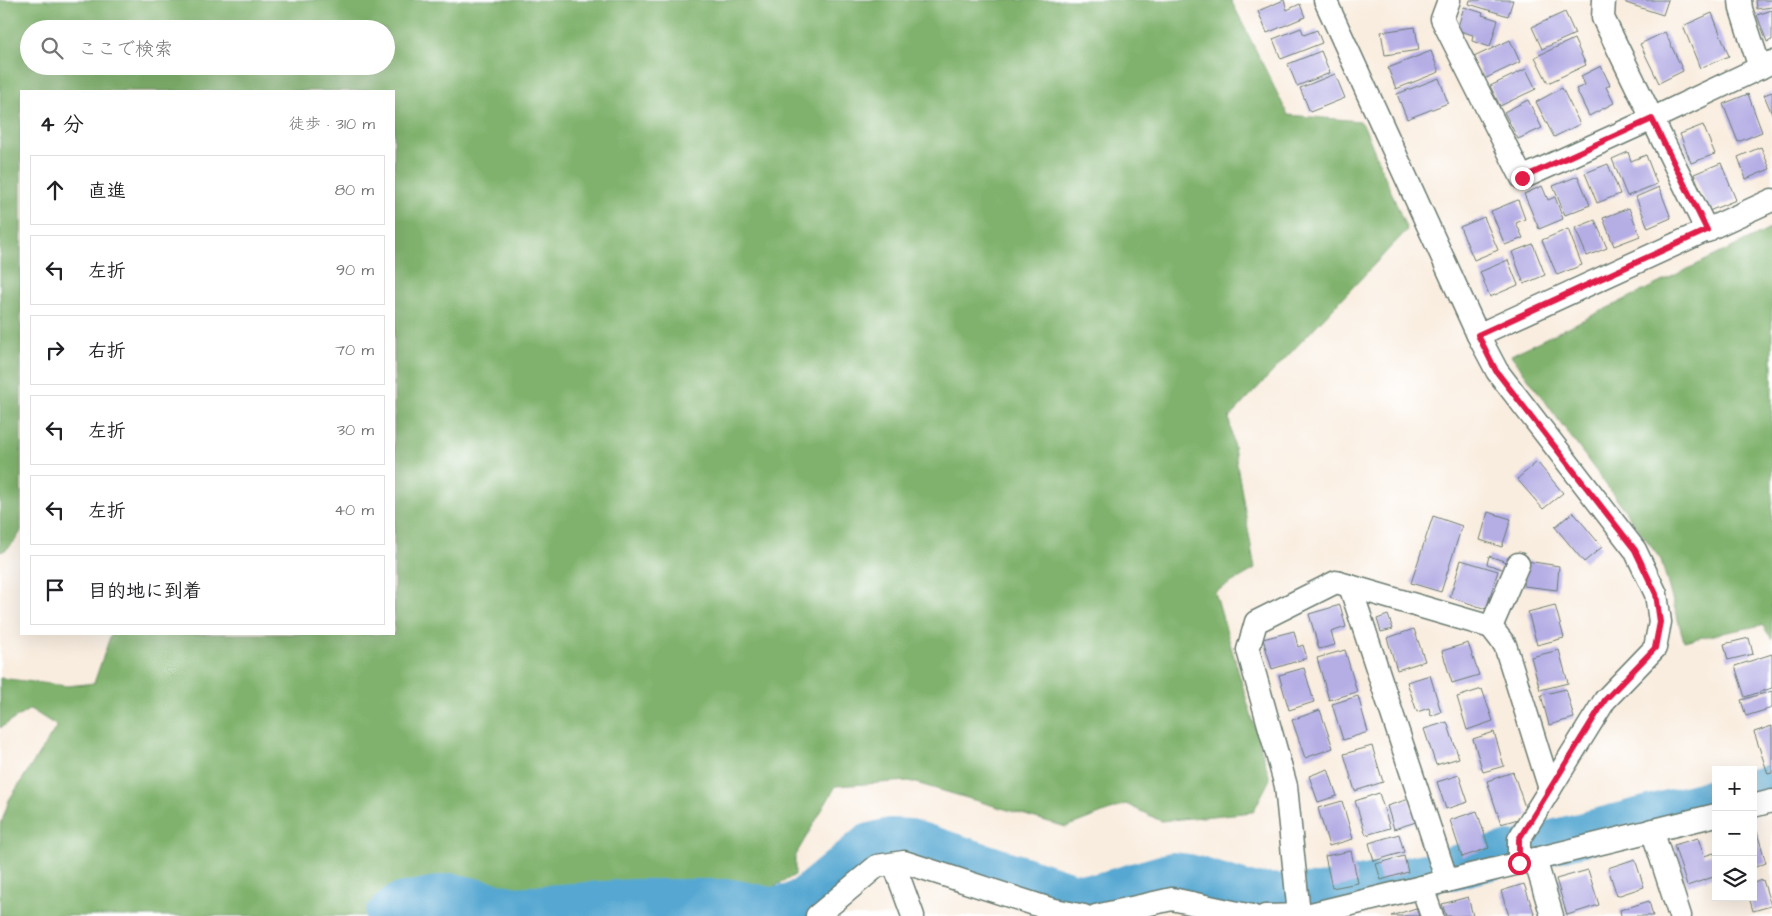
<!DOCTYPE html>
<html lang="ja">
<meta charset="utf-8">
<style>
:root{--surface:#fff;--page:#f2f2f2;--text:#202124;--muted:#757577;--line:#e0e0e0}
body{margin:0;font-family:"Architects Daughter","Klee One",sans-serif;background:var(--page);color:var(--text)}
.controls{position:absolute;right:15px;bottom:15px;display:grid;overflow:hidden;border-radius:0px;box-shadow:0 5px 20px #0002}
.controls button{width:45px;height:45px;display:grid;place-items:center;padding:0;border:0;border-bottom:1px solid var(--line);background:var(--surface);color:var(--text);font:25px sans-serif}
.stop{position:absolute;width:15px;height:15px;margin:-11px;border:4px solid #e11d48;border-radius:50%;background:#fff}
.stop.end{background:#e11d48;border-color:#fff;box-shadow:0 1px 5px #0008}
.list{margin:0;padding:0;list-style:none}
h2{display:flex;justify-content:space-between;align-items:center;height:65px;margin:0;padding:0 20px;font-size:21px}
h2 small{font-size:16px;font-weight:400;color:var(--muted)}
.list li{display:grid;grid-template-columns:32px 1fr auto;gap:15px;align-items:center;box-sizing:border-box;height:70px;margin:0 10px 10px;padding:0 10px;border:1px solid var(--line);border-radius:0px}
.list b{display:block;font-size:19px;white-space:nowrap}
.list em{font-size:16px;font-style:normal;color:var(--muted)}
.icon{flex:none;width:28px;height:28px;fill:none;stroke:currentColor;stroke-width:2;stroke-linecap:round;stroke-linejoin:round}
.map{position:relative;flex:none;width:1772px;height:916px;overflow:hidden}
.search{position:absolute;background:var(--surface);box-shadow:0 5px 20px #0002;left:20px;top:20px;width:375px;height:55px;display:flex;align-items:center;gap:12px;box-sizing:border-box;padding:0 18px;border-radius:28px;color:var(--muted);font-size:19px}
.panel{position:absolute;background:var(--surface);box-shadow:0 5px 20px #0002;left:20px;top:90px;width:375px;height:545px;border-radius:0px}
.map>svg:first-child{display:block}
</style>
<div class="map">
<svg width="1772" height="916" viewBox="0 0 1772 916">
<rect width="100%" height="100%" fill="#fff"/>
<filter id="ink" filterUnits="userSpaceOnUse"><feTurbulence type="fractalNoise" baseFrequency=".02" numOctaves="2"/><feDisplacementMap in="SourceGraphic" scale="10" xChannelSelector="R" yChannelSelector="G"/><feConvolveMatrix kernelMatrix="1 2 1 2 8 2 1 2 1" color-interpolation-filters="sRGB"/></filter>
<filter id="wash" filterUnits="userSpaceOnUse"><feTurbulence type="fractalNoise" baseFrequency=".0096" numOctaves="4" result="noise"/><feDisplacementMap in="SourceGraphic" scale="20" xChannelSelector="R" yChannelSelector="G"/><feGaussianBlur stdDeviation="1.12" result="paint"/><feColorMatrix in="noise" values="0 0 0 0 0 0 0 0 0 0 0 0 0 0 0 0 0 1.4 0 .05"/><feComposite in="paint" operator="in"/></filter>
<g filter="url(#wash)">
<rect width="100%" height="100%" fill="#f9eddf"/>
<g fill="#80b26d" stroke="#507850" fill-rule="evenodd">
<path d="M0,0h1231l57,115 72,6 4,5 43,104 -178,188 26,151 -40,23 55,187 -17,33 -92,9 -35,-17 -60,23 -157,-46 -73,5 -41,70v19l-25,14 -49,10 -115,-3 -100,10 -72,-10 -54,15 -3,5h-377v-89l9,-27 48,-74 -27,-17 -30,19v-50l67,8 27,-3 17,-49h283v-543h-373v440c-4,8 -12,19 -21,21zM29,29h357v37h-357z"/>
<path d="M1772,228v411l-10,-14 -78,16 -23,-81 -150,-205z"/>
</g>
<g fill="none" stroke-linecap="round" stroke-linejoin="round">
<g stroke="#57a8d2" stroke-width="44">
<path d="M1753,791l19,-5"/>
<path d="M1529,848l187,-48"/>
<path d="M1452,868l58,-15"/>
<path d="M387,916l13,-11 52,-10 63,14 118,-8h99l38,8 21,-3 14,-7 65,-54 20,-5 20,1 161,53 25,2 77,-22 16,2 63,19 68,1 105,-21"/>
</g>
</g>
<g id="blocks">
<g fill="#b5aee5">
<path d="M1284,0l3,10 13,-6 5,13 -38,16 -9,-22z"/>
<path d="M1470,0h43l-5,16 -39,-12z"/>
<path d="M1626,0h42l-5,15 -37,-12z"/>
<path d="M1756,0h16v7l-15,2z"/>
<path d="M1464,7l19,6 -1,2 16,5 -8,27 -18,-6 1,-6 -16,-5z"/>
<path d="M1772,10v30l-5,2 -10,-27z"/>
<path d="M1565,12l10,22 -33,15 -10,-22z"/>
<path d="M1712,13l17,43 -29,12 -17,-42z"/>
<path d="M1415,27l4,23 -34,5 -4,-23z"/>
<path d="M1301,28l3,7 13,-5 5,13 -41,16 -8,-20z"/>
<path d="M1665,32l18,39 -24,12 -19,-39z"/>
<path d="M1574,39l12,26 -38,18 -13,-26z"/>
<path d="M1510,40l10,22 -36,17 -10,-22z"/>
<path d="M1321,51l9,22 -33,13 -9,-22z"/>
<path d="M1431,51l8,21 -43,17 -8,-21z"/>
<path d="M1601,66l9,19 -4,2 8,16 -25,13 -13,-27 9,-4 -4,-9z"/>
<path d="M1526,69l10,20 -36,17 -10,-20z"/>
<path d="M1335,74l10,24 -35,14 -10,-24z"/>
<path d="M1439,78l9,25 -41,16 -10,-25z"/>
<path d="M1562,88l18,36 -26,13 -18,-35z"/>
<path d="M1772,92v22l-8,-19z"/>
<path d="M1748,94l14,38 -24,10 -15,-38z"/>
<path d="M1528,100l14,28 -24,11 -14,-27z"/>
<path d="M1703,125l12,29 -24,9 -11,-29z"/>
<path d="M1761,147l9,22 -24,10 -8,-22z"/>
<path d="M1628,152l3,9 15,-6 11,29 -30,12 -15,-37z"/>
<path d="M1721,163l15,37 -27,11 -15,-37z"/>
<path d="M1608,164l12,30 -23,9 -12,-30z"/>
<path d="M1578,176l12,29 -25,10 -12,-29z"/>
<path d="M1542,186l6,14 7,-3 8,22 -24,10 -15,-35z"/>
<path d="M1659,187l12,31 -23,10 -12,-31z"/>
<path d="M1518,200l7,19 -9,4 7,15 -18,7 -14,-34z"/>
<path d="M1629,208l11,28 -26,10 -11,-28z"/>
<path d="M1484,217l14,33 -24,10 -14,-33z"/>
<path d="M1595,220l12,28 -20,8 -12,-28z"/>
<path d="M1568,229l14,36 -25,10 -15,-35z"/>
<path d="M1533,244l12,31 -21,9 -12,-32z"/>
<path d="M1508,260l10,25 -28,12 -10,-25z"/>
<path d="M1537,462l26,31 -20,16 -26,-30z"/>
<path d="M1488,512l23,7 -9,28 -22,-7z"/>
<path d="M1573,512l29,35 -18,15 -29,-35z"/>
<path d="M1433,516l29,10 -21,66 -30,-9z"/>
<path d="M1489,556l18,6 -2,8 -18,-6z"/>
<path d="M1461,560l37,11 -12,38 -36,-12z"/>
<path d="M1527,561l32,5 -2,24 -33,-4z"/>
<path d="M1340,605l6,22 -15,5 4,13 -16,4 -10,-35z"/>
<path d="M1555,605l9,33 -27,7 -9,-33z"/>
<path d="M1388,615l5,14 -12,3 -4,-13z"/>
<path d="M1414,629l11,32 -28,9 -10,-32z"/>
<path d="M1294,631l4,16 5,-2 4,13 -35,11 -9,-30z"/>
<path d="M1749,638l4,16 -25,6 -4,-16z"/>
<path d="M1468,643l11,32 -27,8 -10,-32z"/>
<path d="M1345,650l12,42 -28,8 -12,-42z"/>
<path d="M1559,650l9,33 -28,7 -9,-33z"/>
<path d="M1772,654v34l-27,9 -10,-31z"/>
<path d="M1304,668l10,34 -25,8 -10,-35z"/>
<path d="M1430,675l11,37 -10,4 -2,-8 -12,4 -10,-30z"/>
<path d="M1482,689l11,32 -26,9 -10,-33z"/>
<path d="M1566,689l8,29 -25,7 -8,-30z"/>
<path d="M1772,691v17l-26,8 -5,-16z"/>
<path d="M1358,696l10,36 -25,8 -11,-36z"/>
<path d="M1320,710l13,38 -28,10 -13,-38z"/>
<path d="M1447,722l12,36 -23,7 -12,-36z"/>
<path d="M1772,726v47l-4,1 -14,-42z"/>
<path d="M1494,732l10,34 -21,6 -10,-33z"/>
<path d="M1372,746l11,36 -28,9 -11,-37z"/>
<path d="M1328,769l9,27 -19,6 -9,-26z"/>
<path d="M1513,772l15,44 -27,8 -14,-43z"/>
<path d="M1459,775l9,27 -22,7 -9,-27z"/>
<path d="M1379,793l11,35 -24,7 -11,-34z"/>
<path d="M1409,799l7,23 -22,7 -7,-23z"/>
<path d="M1342,801l11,38 -24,7 -11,-38z"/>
<path d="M1477,811l12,37 -27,9 -12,-37z"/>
<path d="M1756,829l10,34 -13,5v-38z"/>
<path d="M1399,834l5,18 -30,9 -5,-18z"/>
<path d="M1698,838l6,18 10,-3 2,5v18l-29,10 -13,-41z"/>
<path d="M1351,851l7,32 -26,5 -7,-32z"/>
<path d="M1404,856l4,16 -27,8 -5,-16z"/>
<path d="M1635,859l9,28 -27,9 -9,-28z"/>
<path d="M1588,870l11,35 -32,10 -11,-36z"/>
<path d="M1763,880l8,26 -18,5 -4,-14h4v-14z"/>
<path d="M1524,884l11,32h-26l-8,-25z"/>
<path d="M1468,897l5,19h-27l-4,-12z"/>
<path d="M1649,901l4,15h-32l-1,-6z"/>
<path d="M1416,908l3,8h-28z"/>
</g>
</g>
</g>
<g filter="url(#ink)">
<use href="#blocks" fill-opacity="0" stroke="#6b7b70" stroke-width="1"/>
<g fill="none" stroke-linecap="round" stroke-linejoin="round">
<defs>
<g id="minor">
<path d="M1325,0l153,335 19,36 138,179 21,44 4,28 -5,26 -50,52 -86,139v24"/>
<path d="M1449,0l-7,19 80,159 130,-59 120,-57"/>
<path d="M1604,0l-1,18 104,213"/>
<path d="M1740,0l1,9 19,59"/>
<path d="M1478,335l294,-135"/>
<path d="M1350,586l97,295"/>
<path d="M1491,627l27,-63"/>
<path d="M1753,806l19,-5"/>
<path d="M1652,830l28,86"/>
<path d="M1535,859l17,57"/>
<path d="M894,864l19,52"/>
<path d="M1422,887l10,29"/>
<path d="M1299,915l-13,-129 -38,-136 8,-28 80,-40 155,45 14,18 45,144"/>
<path d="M817,916l60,-50 27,-4 146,47 34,7"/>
<path d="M1096,916l76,-17 80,17"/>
<path d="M1265,916l42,-1 409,-100"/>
</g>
</defs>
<use href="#minor" stroke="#6b7b70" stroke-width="25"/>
<use href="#minor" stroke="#fff" stroke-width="22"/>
</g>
</g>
<g fill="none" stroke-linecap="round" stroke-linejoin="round" filter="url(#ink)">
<path stroke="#e11d48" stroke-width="6" d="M1519,863v-24l86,-139 50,-52 5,-26 -4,-28 -21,-44 -139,-179 -18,-36 229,-105 -55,-111 -130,59"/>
</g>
</svg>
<div class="controls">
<button>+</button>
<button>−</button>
<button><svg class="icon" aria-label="layers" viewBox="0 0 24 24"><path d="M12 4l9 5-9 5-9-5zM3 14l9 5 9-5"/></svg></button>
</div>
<div class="stop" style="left:1519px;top:863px"></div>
<div class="stop end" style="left:1522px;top:178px"></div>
<div class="search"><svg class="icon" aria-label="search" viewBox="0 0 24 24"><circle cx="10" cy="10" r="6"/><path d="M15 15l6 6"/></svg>ここで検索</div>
<section class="panel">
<h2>4 分<small>徒歩 · 310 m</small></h2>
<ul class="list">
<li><svg class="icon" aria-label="ahead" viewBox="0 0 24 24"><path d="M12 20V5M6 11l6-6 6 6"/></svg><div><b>直進</b></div><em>80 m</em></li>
<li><svg class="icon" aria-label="left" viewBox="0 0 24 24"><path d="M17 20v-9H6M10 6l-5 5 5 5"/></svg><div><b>左折</b></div><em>90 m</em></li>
<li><svg class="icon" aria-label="right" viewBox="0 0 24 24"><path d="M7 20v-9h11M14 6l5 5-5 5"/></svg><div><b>右折</b></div><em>70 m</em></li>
<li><svg class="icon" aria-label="left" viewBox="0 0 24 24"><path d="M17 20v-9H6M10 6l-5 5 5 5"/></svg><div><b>左折</b></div><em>30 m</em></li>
<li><svg class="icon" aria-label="left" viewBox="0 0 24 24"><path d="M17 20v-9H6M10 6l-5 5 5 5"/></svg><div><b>左折</b></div><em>40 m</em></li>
<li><svg class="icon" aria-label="arrive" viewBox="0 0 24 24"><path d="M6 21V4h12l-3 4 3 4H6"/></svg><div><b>目的地に到着</b></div></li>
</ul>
</section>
</div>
